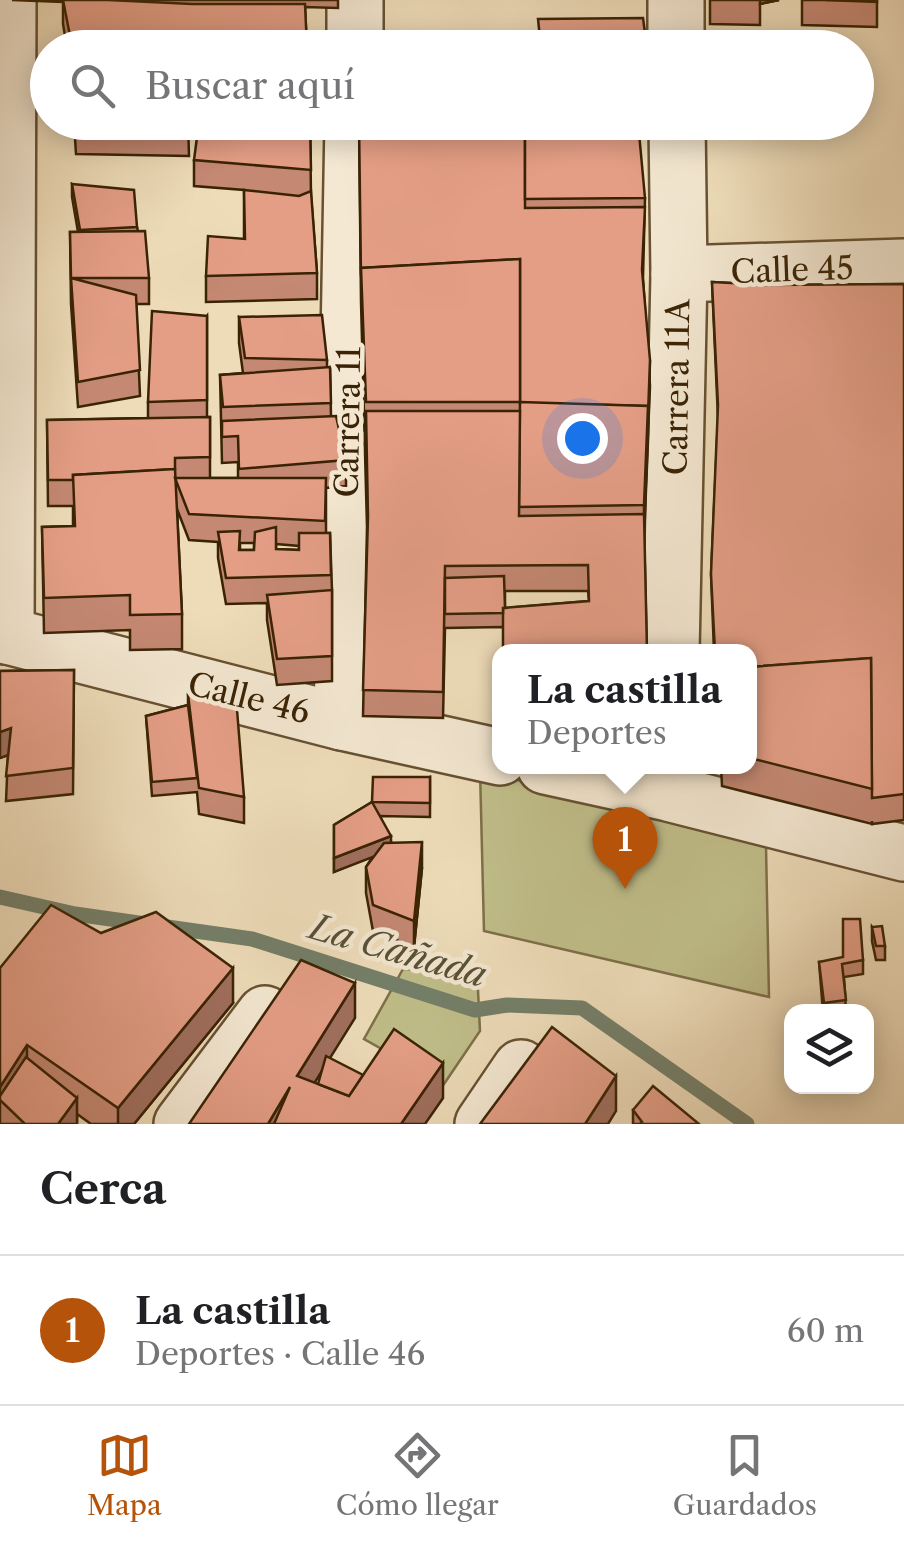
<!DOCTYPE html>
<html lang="es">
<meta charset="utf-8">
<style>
:root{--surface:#fff;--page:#f6f6f6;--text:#202124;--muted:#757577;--line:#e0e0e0;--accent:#b45309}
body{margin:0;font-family:"Libre Caslon Text",serif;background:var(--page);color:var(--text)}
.controls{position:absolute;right:30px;bottom:30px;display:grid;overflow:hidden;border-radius:20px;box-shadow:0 5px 25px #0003}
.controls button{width:90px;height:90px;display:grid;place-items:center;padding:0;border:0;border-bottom:2px solid var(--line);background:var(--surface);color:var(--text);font:50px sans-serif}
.you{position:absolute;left:582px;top:438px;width:35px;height:35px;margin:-25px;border:8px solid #fff;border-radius:50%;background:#1a73e8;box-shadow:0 0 0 15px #1a73e833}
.badge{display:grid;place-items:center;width:65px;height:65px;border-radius:50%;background:var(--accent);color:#fff;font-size:32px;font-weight:700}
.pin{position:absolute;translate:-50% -82px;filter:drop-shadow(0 2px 5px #0008)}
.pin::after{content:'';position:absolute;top:52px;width:35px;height:30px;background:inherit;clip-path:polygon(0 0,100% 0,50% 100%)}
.popup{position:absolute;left:492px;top:644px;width:265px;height:130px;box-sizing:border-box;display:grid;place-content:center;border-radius:20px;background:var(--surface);filter:drop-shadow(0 2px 8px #0005);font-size:32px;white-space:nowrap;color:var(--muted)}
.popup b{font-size:38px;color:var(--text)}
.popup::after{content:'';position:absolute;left:50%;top:100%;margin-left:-20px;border:20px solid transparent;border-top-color:var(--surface)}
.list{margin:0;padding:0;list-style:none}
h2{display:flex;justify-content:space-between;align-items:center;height:130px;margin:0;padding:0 40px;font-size:42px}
h2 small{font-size:32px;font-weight:400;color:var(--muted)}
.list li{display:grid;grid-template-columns:65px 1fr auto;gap:30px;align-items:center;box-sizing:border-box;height:150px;padding:0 40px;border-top:2px solid var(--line)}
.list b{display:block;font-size:38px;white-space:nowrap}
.list p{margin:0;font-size:32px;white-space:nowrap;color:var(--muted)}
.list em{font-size:32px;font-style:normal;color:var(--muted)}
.icon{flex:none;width:55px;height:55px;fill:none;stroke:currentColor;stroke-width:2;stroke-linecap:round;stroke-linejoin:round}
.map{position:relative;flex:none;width:904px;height:1124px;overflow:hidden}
.search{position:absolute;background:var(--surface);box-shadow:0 5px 25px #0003;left:30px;right:30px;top:30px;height:110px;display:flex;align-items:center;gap:25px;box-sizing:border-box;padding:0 35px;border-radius:55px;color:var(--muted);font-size:38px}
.sheet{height:280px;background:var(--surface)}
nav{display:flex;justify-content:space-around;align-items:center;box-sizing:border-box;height:140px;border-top:2px solid var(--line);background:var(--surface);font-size:28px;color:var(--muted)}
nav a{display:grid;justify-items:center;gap:5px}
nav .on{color:var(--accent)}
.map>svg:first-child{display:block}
</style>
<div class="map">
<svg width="904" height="1124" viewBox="0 0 904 1124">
<rect width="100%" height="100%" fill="#eedcb9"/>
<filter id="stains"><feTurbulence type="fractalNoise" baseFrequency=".002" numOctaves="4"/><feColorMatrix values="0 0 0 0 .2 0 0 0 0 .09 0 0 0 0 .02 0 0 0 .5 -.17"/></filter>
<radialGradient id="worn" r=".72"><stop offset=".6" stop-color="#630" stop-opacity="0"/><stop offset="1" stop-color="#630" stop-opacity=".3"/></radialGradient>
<g fill="#c0be8a" stroke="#7d7048" stroke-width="2.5">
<path d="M480,770l286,77 3,150 -285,-66z"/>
<path d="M403,969l74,1 3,61 -36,53 -80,-45z"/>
</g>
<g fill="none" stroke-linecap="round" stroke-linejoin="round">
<path stroke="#747f69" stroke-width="15" d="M0,897l75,17 177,25 223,71 32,-5 75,3 165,116"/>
<defs>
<g id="minor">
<path d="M676,0v48"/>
<path d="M355,48v-48"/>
<path d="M679,274l225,-7"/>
<path d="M0,634l342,88 158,35"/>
<path d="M6,636l2,-636"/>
<path d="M671,652l8,-378 -2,-152"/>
<path d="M342,722l11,-600"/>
<path d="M545,766l123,27 236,60"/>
<path d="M182,1124l83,-110"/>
<path d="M483,1124l38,-56"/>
</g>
</defs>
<use href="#minor" stroke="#675132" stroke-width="60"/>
<use href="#minor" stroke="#f4e8d2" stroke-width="55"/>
</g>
<g fill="#c48873" stroke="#3a2305" stroke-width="2.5" fill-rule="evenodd">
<path d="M12,0h326v8l-33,-1 2,41h-240l-4,-24v-22z"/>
<path d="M710,0h69l-19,4v21l-50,-1z"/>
<path d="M802,0h75v27l-75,-2z"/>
<path d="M74,122h114l1,34 -113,-2z"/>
<path d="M310,122l1,74 6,77v26l-111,3v-26l38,-37v-49l-50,-4v-26z"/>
<path d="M359,122l286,76 -2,80 7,108 -6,145 3,121 -144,-25 -58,1 -2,90 -80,-2 4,-189 -6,-225zM505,591h83l1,10 -84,7z"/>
<path d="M72,184l65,43 12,51v26h-13l4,92 -62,11 -7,-103 -1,-72h8l-6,-35z"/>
<path d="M712,282l55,3 137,-1v536l-32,4v-3v3l-150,-38 -1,-20h29v-114h-36l-3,-78 7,-155z"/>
<path d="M207,316v101h3v61h28v-16l-16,1 -2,-88 23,-2 -4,-30v-26l88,43v8l3,-1 1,49 15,44v26l-20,2v45h4l2,57v91l-55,4 -10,-65v-17l-41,1 -8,-46v-16l-29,-2 -12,-31 5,105v35l-52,1v-20l-86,3 -2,-106 31,-1v-20h-25l-1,-86 101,-2v-16zM240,543h14v7h-14zM276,544l23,2v4l-23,-1z"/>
<path d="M74,670l-1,124 -67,7 2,-46 -8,3v-87z"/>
<path d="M188,694l56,103v26l-45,-9 -2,-22 -45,4 -6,-80 42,-11z"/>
<path d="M430,777v40l-50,-1 11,26 31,26 -8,79 -41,-16 -7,-38v-26l7,-11 -39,16v-47l38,-23z"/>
<path d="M872,927l13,19v14h-9l-4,-19z"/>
<path d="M101,933l132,70 -99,121h-43l-14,-10v10h-77v-156z"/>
<path d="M863,960v14l-19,3 2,35h-23l-4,-50z"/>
<path d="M633,1110l66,14h-66z"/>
</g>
<g fill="#a06f5e" stroke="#3a2305" stroke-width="2.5">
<path d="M760,0h19l-19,4z"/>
<path d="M650,360l-2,81 -4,98v-34z"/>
<path d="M11,728v26l-11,4v-26z"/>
<path d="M391,836v14l-57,22v-14z"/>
<path d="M422,842v26l-8,79v-26z"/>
<path d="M233,968v35l-99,121h-16v-16z"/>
<path d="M355,983v35l-58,93v-35z"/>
<path d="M27,1045v35l-27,20v-13z"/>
<path d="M443,1063v35l-18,26h-24z"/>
<path d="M616,1076v35l-8,13h-23z"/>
<path d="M290,1087l-1,37h-21z"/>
<path d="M77,1098v26h-19z"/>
</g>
<g fill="#e49e86" stroke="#3a2305" stroke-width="2.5">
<path d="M63,0h45l84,4h113l2,44h-117v-11l-119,4z"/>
<path d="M826,0h51v2z"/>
<path d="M643,18l4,30h-106l-3,-29z"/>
<path d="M76,122h112l1,8 -113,-2z"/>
<path d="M199,122h111l1,48 -117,-10z"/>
<path d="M359,122h166v86l120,-1 -3,63 8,90 -2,55v-9l-128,-3v-144l-159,9v8z"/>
<path d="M525,122h113l7,76 -120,1z"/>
<path d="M72,184l62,6 3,37 -57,3z"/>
<path d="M244,190l55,6 12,-5 6,82 -111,3 2,-40 37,3z"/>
<path d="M145,231l4,47h-78l65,17 4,75 -62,12 -7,-104 -1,-46z"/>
<path d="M520,259v143h-154l-5,-134z"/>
<path d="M712,282l55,3 137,-1v510l-32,4 -1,-140 -121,9v-15h-35l-4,-78 7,-169z"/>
<path d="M152,311l55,5v84l-59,2z"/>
<path d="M322,315l5,45 -82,-2 -6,-41z"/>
<path d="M330,367l1,36 -108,4 -3,-32z"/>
<path d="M520,402l128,4 -4,99 -125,2z"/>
<path d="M366,411h154l-1,105 125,-2 3,138h-144v-44l86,-7 -1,-36 -143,1 -2,126 -80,-2 5,-173z"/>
<path d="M336,416l10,44 -107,9 -1,-33 -16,1v-16z"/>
<path d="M210,417v40l-35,1v11l-102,6v5h-25l-1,-60z"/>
<path d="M175,469l7,145 -52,1v-20l-86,3 -2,-71 33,-1 -2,-51z"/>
<path d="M175,478h151l-1,43 -136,-7z"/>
<path d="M276,527v22l23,1v-17h31l1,42 -105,3 -8,-46 22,-1 -1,19h15l1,-18z"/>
<path d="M504,576l1,32h-2v5l-58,1v-36z"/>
<path d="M332,590v66l-55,3 -10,-64z"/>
<path d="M871,658l1,131 -122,-31v-91z"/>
<path d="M74,670l-1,98 -67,8 5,-48 -11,4v-61z"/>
<path d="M188,694l48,3 8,100 -45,-9z"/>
<path d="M188,705l9,73 -45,4 -6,-66z"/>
<path d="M373,777h57v26l-58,-1z"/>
<path d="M372,802l19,34 -57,22v-33z"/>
<path d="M422,842l-8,79 -41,-16 -7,-38 18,-24z"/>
<path d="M51,905l50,28 55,-21 77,56 -115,140 -91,-63 -27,42v-119z"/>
<path d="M843,919h17l3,41 -21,4 4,36 -22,3 -5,-41 24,-5z"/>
<path d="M882,926l3,20h-9l-4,-19z"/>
<path d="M301,960l54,23 -58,93 52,20 45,-67 49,34 -42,61h-127l16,-37 -22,37h-79z"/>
<path d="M552,1027l64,49 -31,48h-105z"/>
<path d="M326,1056l37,19 -14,21 -31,-12z"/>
<path d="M26,1057l51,41 -19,26h-33l-25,-24v-4z"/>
<path d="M653,1086l46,38h-59l2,-2 -9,-12z"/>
</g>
<g text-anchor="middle" stroke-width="9" stroke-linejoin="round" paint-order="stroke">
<g font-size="32" fill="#3a2305" stroke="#f4e8d2">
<text transform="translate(792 270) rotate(-2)" y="11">Calle 45</text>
<text transform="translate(677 387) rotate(-89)" y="11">Carrera 11A</text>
<text transform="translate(348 422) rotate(-89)" y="11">Carrera 11</text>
<text transform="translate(249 698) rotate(14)" y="11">Calle 46</text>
</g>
<g font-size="35" font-style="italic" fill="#575137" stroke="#f4e8d2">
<text transform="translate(398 951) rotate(16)" y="12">La Cañada</text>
</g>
</g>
<rect width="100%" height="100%" filter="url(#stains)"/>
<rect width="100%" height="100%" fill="url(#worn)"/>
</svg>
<div class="controls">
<button><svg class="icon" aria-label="layers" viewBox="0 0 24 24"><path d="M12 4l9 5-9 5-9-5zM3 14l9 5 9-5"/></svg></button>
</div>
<div class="you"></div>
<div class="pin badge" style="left:625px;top:889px">1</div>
<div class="popup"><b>La castilla</b>Deportes</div>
<div class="search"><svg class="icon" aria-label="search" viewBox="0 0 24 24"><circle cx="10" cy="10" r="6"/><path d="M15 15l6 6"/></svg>Buscar aquí</div>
</div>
<section class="sheet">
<h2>Cerca<small></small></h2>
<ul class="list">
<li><span class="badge">1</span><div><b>La castilla</b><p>Deportes · Calle 46</p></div><em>60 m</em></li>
</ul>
</section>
<nav>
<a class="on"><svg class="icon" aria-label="map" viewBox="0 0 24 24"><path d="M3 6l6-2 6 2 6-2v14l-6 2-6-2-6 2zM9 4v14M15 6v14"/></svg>Mapa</a>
<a><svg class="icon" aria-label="directions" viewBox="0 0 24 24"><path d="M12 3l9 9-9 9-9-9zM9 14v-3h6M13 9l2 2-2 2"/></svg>Cómo llegar</a>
<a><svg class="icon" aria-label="saved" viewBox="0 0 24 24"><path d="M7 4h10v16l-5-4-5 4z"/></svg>Guardados</a>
</nav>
